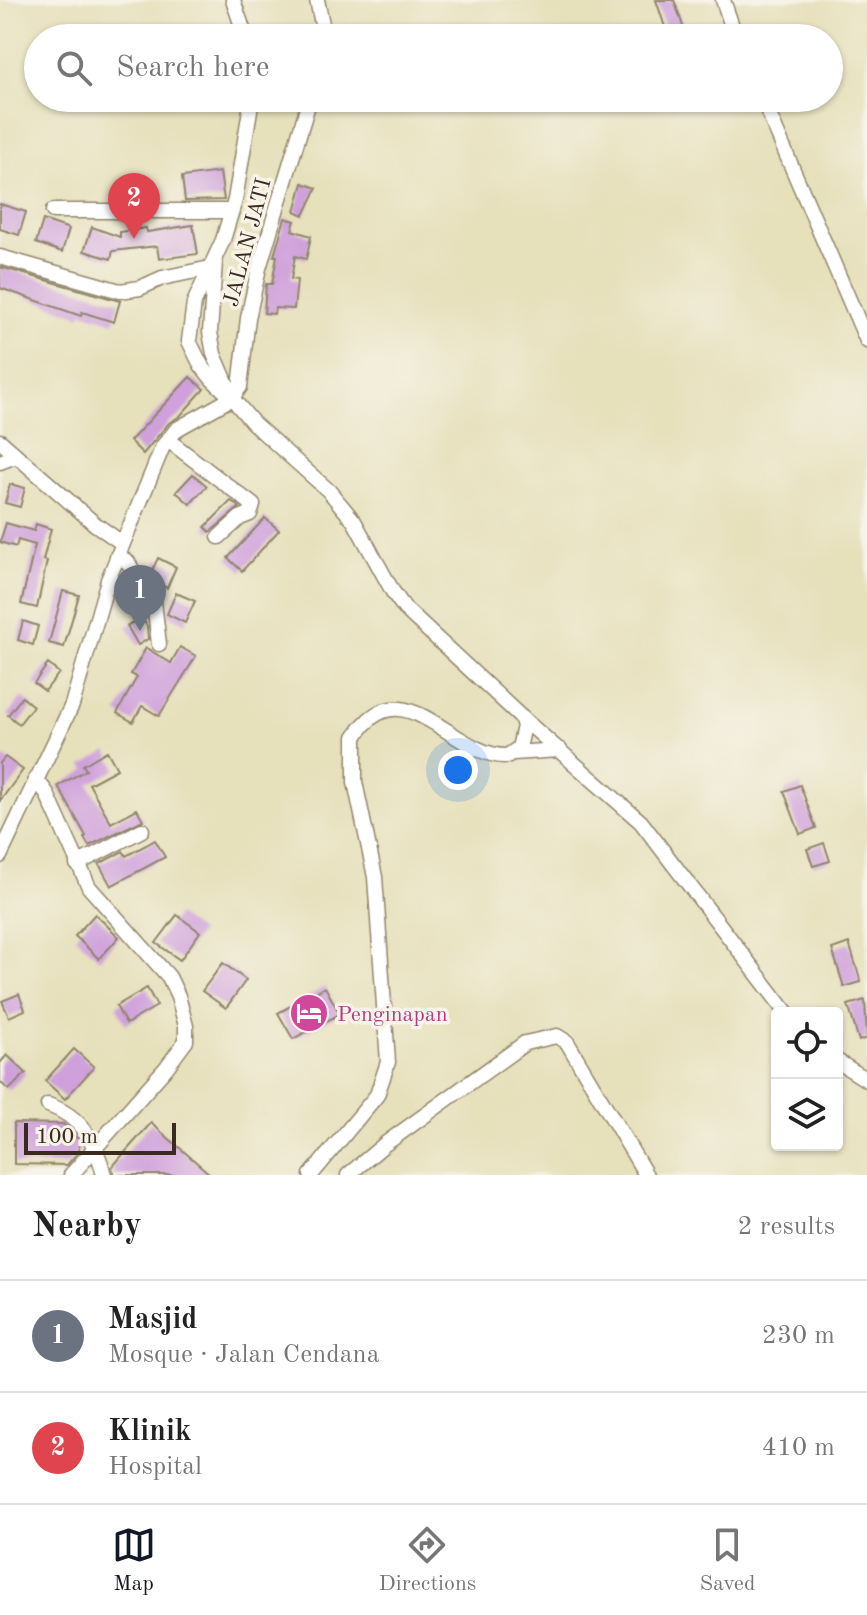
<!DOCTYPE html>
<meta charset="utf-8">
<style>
:root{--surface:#fff;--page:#f6f6f6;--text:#222;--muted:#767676;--line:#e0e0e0;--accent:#111827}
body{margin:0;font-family:"Old Standard TT",serif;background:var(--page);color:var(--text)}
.controls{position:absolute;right:24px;bottom:24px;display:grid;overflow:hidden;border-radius:8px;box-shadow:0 2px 6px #0004}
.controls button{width:72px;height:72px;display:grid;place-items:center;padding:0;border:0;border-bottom:2px solid var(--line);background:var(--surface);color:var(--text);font:40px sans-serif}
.scale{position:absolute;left:24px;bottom:20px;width:152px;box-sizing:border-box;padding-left:8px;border:4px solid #3b2a1e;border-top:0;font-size:22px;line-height:28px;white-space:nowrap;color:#3b2a1e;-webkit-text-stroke:6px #f7f3e8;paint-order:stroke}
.you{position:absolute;left:458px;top:770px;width:28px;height:28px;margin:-20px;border:6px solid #fff;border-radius:50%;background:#1a73e8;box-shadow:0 0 0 12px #1a73e833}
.badge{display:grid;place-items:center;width:52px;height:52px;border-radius:50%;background:var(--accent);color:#fff;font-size:26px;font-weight:700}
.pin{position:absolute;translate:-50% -66px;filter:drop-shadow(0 2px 4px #0008)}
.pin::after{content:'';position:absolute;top:42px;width:28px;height:24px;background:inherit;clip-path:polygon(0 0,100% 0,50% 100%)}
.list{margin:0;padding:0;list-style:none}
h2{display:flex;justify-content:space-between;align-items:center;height:104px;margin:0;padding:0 32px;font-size:34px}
h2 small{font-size:26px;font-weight:400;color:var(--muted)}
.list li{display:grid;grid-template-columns:52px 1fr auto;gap:24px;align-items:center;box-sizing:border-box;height:112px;padding:0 32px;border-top:2px solid var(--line)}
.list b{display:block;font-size:30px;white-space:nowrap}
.list p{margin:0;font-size:26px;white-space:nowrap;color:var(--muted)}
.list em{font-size:26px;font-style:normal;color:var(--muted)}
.icon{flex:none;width:44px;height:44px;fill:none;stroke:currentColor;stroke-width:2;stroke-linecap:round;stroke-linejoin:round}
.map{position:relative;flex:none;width:867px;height:1175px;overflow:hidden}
.search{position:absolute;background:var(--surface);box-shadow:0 2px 6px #0004;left:24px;right:24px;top:24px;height:88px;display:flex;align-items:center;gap:20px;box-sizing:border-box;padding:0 28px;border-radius:44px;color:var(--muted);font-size:30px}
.sheet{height:328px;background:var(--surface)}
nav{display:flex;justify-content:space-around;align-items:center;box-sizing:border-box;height:112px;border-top:2px solid var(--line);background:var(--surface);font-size:22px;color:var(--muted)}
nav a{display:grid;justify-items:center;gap:4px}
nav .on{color:var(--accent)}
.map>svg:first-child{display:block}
</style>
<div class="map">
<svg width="867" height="1175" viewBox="0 0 867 1175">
<rect width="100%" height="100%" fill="#f7f3e8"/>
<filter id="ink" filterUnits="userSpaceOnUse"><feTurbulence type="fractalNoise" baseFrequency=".0125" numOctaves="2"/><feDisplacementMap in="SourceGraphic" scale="16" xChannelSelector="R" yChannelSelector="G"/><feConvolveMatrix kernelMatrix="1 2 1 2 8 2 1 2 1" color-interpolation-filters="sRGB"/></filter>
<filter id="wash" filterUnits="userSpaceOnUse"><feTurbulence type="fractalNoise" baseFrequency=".006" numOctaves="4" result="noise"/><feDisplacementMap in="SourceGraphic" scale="32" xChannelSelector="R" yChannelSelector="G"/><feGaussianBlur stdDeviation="1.8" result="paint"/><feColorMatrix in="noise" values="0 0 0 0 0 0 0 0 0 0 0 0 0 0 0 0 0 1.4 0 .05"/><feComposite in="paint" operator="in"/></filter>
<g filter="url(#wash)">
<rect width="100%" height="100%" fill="#e6e0bb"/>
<g id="blocks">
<g fill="#cfa0db">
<path d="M656,0h18l10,29 -16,7z"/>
<path d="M220,172l4,28 -39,1 -3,-24z"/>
<path d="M303,183l14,5 -13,27 -9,-4z"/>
<path d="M0,204l26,8 -7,23 -19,-6z"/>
<path d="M285,218l10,3 -3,9 19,6 -3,15 -2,8 -11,-3 -4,23 6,1 -3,29 -19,-1 -1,6 -10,-1 2,-29h6l5,-28h-3z"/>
<path d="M43,220l26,9 -7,23 -26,-9z"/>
<path d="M193,225l5,29 -39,5 -2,-13 -44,5 -2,8 -27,-8 8,-24 28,10v-5l26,-4 1,4z"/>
<path d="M0,267l120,34 -6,21 -32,-10 -1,4 -81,-28z"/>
<path d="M190,377l14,12 -24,27 -11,7 -26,31 -13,-13z"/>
<path d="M193,474l14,12 -17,18 -14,-12z"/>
<path d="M10,484l15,4 -5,19 -15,-4z"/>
<path d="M231,501l9,6 -30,25 -5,-5z"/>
<path d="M265,518l14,12 -37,41 -14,-13z"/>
<path d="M6,523l28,8 2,-7 15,5 -8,31 4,1 -10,47 -16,-4 14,-59 -17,-5 -2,7 -16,-5z"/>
<path d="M158,558l18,9 -9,21 -18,-11z"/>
<path d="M63,591l16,4 -15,52 -15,-4z"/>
<path d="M176,593l19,8 -10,22 -18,-9z"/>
<path d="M141,617l6,9 1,13 -10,6 -11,-19z"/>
<path d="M23,621l15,5 -5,19 -15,-5z"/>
<path d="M180,647l16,9 -37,60 -17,-10 -9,16 -16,-9 20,-36 -6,-3 15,-26 25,15z"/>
<path d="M48,664l11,9 -14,18 -11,-8z"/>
<path d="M22,697l11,9 -14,18 -11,-9z"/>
<path d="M107,751l10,18 -28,15 22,39 26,-14 6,11 -54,26 -5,-8 2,-2 -28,-50 28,-16 -3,-5z"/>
<path d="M5,757l18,13 -23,31v-38z"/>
<path d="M800,785l16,43 -16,6 -16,-43z"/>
<path d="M155,840l10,17 -54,29 -12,-22 24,-13 3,5z"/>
<path d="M824,843l6,18 -17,5 -6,-17z"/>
<path d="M95,914l24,23 -20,22 -24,-23z"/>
<path d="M177,915l23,17 -20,28 -24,-17z"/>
<path d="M849,943l12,39 -17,5 -12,-38z"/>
<path d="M223,963l23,17 -20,28 -24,-17z"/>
<path d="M325,987l15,27 -47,25 -15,-26z"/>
<path d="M147,988l10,18 -31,18 -10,-18z"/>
<path d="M19,994l6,16 -16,7 -7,-16z"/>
<path d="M865,1000l2,38 -8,3 -11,-36z"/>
<path d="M74,1049l20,18 -29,32 -20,-18z"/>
<path d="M7,1055l19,18 -17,17 -9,-8v-19z"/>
<path d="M14,1123l49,1 16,16v11l-12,14 -53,-1z"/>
<path d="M151,1123l60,52h-97l-2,-8z"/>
</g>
</g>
</g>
<g filter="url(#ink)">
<use href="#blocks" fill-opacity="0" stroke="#90856c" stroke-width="2"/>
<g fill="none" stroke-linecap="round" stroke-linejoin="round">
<defs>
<g id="minor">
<path d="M233,0l13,38"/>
<path d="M317,0l8,38"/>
<path d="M723,0l13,38"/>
<path d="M252,98l-17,102 -12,40 -29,63 -5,38 12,24 11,14 20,19 21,25 76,68 25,30 39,71 12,17 116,108 3,9 -5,22 -12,8c-53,2 -106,-93 -152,-19v45l20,95 13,185 -11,33 -66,80"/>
<path d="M762,98l105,243"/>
<path d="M53,211h179"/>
<path d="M0,257l120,34 20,-3 22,-10 48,-10"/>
<path d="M215,262l-5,70 4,22 18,42"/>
<path d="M168,440l85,65 -3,9 -10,4 -21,19"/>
<path d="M0,441l95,83 27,19"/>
<path d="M0,462l16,-6"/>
<path d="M117,556l11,6 9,17 16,15 6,50"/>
<path d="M521,717l120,105 146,191"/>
<path d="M513,753l47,-3"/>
<path d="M36,779l10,13 43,95 80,90 9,19 8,30v15l-20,27 -95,107"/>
<path d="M0,856l72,-151 36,-125 55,-134 14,-17 55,-31 8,-11 8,-69 11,-50 51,-170"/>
<path d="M77,864l65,-34"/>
<path d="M837,1061l30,19"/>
<path d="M48,1105c33,11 48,37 56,70"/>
<path d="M348,1175l37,-31 140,-101 32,-7 10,6 79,133"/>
</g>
</defs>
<use href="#minor" stroke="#90856c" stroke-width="17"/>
<use href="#minor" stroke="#fff" stroke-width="14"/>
</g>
</g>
<defs>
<symbol id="hotel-disc" viewBox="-11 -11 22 22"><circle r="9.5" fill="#d1479c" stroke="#f7f3e8"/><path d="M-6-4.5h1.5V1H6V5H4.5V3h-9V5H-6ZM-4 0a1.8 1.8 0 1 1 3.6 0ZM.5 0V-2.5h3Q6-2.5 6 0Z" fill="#fff"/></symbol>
</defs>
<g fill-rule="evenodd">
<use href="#hotel-disc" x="287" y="991" width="44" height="44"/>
</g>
<g text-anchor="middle" stroke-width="7" stroke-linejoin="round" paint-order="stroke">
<g font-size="22" fill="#3b2a1e" stroke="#f7f3e8">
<text transform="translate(246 242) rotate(-75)" y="8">JALAN JATI</text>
</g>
<g font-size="22" fill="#b23c85" stroke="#f7f3e8" text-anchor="start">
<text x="337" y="1021">Penginapan</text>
</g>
</g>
</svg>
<div class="controls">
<button><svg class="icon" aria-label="locate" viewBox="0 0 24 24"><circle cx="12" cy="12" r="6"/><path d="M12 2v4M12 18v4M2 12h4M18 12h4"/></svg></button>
<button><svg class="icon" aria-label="layers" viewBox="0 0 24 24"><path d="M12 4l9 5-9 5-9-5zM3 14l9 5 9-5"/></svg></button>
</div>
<div class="scale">100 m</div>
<div class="you"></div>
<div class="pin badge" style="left:140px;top:631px;background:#6b7280">1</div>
<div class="pin badge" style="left:134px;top:239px;background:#e0444e">2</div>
<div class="search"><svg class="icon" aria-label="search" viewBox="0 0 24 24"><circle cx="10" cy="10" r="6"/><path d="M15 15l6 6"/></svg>Search here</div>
</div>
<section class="sheet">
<h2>Nearby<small>2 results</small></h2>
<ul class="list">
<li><span class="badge" style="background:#6b7280">1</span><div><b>Masjid</b><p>Mosque · Jalan Cendana</p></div><em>230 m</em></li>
<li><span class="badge" style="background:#e0444e">2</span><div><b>Klinik</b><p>Hospital</p></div><em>410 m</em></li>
</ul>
</section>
<nav>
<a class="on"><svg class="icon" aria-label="map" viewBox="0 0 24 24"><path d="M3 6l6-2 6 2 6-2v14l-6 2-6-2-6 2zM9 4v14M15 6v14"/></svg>Map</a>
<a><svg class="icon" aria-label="directions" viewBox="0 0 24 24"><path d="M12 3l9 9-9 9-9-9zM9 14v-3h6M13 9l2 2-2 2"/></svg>Directions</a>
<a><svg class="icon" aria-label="saved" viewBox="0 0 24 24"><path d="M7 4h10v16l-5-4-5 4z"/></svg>Saved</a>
</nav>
